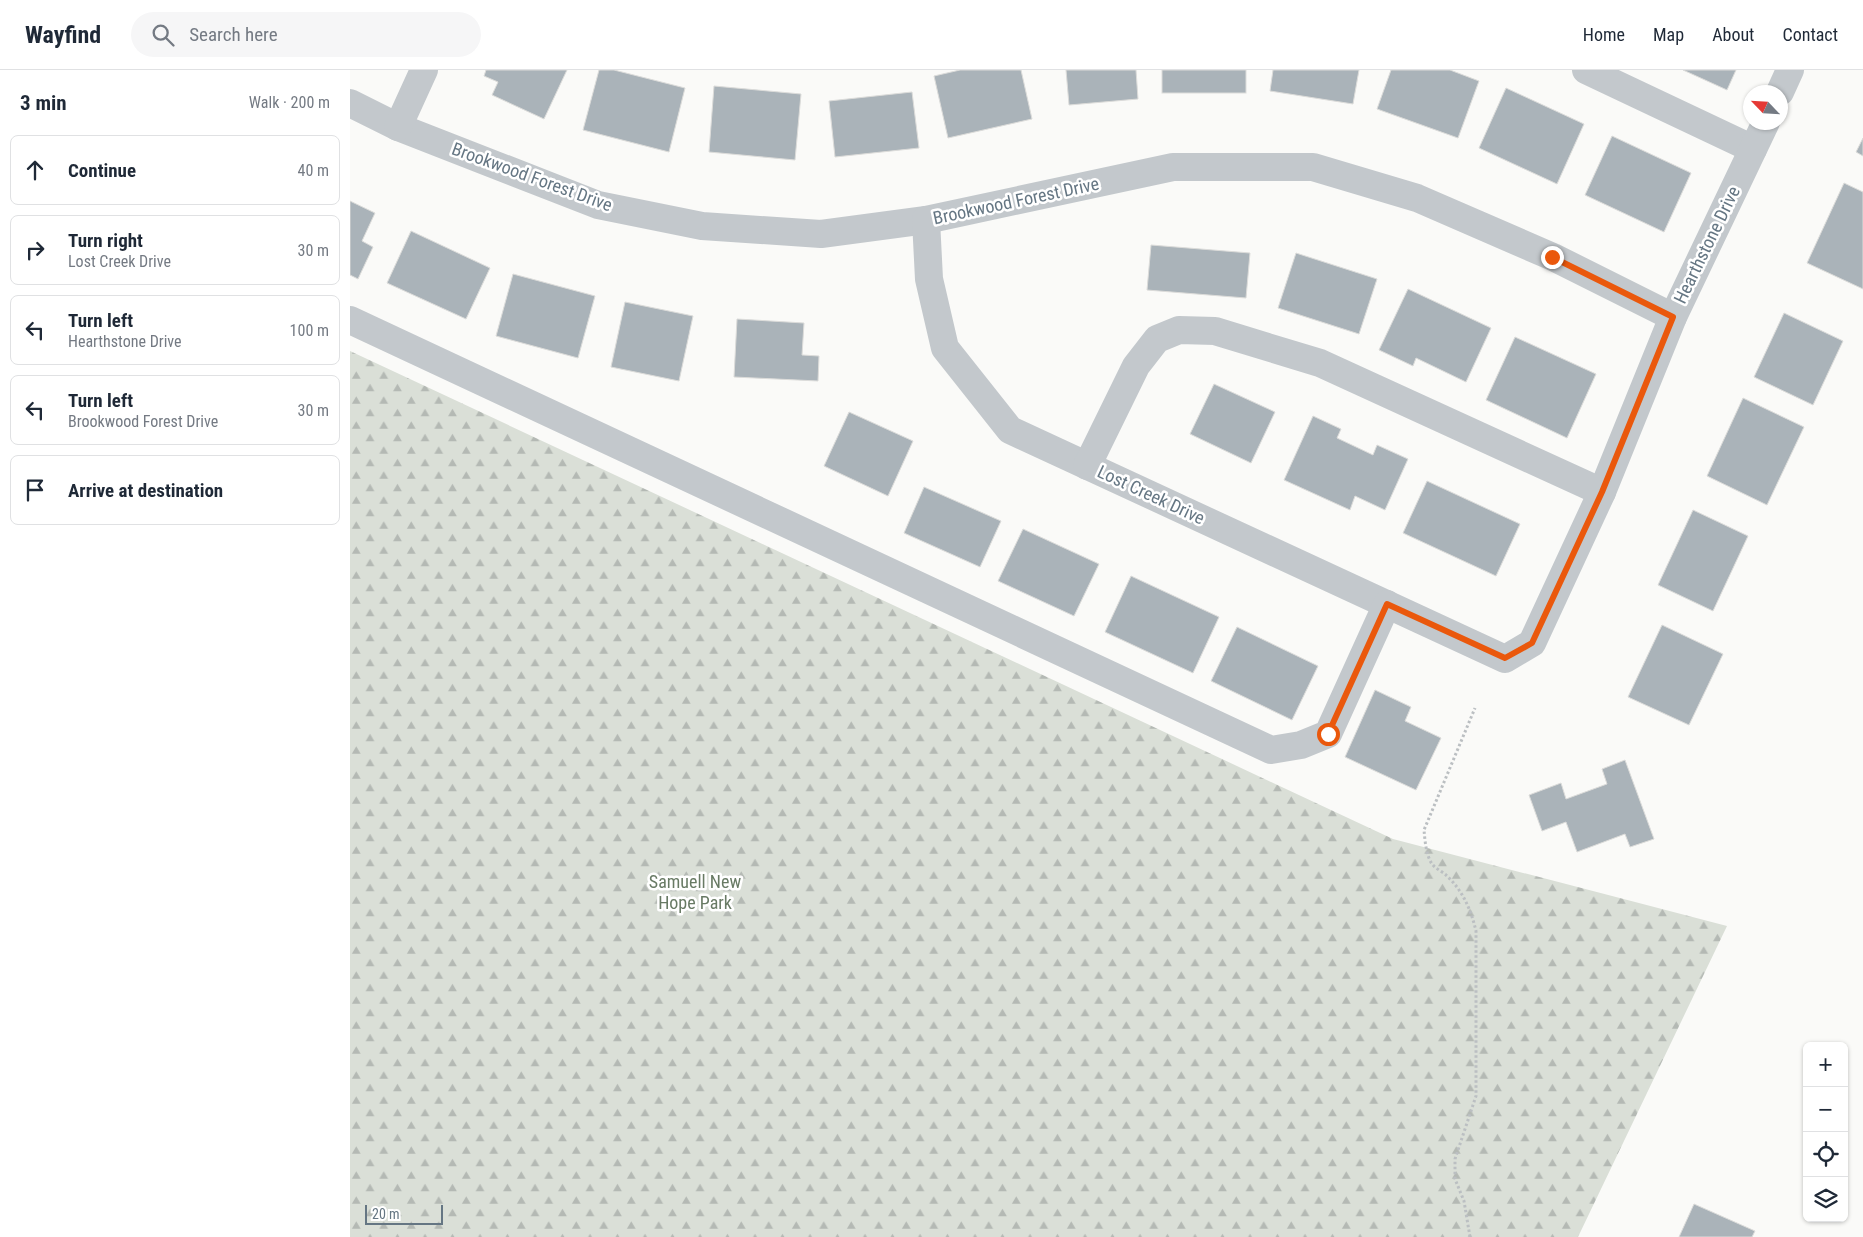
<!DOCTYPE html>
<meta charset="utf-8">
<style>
:root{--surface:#fff;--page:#f6f6f7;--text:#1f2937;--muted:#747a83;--line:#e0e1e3}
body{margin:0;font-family:"Roboto Condensed",sans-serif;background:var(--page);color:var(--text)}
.controls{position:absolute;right:15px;bottom:15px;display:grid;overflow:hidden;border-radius:8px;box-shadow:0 1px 4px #0004}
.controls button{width:45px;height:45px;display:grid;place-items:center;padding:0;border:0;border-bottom:1px solid var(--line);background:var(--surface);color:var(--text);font:25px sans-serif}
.compass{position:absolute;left:1393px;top:15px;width:45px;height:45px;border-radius:50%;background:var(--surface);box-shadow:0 1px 4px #0004;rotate:295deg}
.scale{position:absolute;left:15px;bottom:12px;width:78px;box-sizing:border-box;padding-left:5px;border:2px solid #657683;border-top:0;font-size:14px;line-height:18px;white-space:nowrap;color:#657683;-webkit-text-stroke:4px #fff;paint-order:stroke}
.stop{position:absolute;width:15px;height:15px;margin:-11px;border:4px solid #ea580c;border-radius:50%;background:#fff}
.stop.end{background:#ea580c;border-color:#fff;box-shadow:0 1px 5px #0008}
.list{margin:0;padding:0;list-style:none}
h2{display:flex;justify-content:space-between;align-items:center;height:65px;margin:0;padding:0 20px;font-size:21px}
h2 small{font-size:16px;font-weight:400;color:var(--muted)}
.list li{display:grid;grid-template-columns:32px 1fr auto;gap:15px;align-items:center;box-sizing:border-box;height:70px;margin:0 10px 10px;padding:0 10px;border:1px solid var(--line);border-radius:8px}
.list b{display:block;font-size:19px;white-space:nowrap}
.list p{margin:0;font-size:16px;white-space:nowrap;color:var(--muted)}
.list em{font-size:16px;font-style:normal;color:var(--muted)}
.icon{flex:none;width:28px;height:28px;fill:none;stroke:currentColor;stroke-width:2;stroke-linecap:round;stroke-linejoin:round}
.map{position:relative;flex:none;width:1513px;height:1167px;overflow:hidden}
header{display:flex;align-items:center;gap:30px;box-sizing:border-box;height:70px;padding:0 25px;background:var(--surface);border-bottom:1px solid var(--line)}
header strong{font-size:24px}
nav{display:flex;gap:28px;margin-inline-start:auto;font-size:18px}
.search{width:350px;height:45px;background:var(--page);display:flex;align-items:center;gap:12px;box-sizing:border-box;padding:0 18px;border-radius:28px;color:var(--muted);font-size:19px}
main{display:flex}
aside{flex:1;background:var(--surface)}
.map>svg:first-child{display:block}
</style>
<header>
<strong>Wayfind</strong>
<div class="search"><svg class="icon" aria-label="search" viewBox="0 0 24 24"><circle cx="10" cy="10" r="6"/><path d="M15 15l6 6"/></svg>Search here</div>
<nav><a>Home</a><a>Map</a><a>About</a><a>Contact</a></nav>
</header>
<main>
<aside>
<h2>3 min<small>Walk · 200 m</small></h2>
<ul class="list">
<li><svg class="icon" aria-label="ahead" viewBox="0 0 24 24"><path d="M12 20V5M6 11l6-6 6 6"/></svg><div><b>Continue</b></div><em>40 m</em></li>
<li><svg class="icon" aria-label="right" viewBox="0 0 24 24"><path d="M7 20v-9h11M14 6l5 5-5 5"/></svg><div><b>Turn right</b><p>Lost Creek Drive</p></div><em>30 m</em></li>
<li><svg class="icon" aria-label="left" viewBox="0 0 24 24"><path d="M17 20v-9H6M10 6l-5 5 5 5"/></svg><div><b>Turn left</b><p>Hearthstone Drive</p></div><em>100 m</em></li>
<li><svg class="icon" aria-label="left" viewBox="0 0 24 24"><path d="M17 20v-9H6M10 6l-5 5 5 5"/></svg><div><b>Turn left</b><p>Brookwood Forest Drive</p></div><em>30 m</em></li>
<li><svg class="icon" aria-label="arrive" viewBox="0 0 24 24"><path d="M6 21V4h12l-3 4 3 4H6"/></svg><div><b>Arrive at destination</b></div></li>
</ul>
</aside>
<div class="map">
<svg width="1513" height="1167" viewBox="0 0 1513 1167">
<defs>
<pattern id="forest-firs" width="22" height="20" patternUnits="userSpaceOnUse" patternTransform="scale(1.25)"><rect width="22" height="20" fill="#dadfd7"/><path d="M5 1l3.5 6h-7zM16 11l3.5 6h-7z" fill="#b4b9b4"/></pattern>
</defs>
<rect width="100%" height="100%" fill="#fafaf8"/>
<path fill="url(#forest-firs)" d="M0,281l1043,488 334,87 -149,311h-1228z"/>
<g fill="#aab3b9" stroke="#dcdcda">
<path d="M136,0h81l-23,49 -52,-24 6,-13 -14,-6z"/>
<path d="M249,0h15l71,18 -16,64 -86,-22z"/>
<path d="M610,0h61l11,49 -84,19 -14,-62z"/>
<path d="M716,0h70l2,29 -69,6z"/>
<rect x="812" y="0" width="84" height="23"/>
<path d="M923,0h86l-6,34 -83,-13z"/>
<path d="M1041,0h59l29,11 -21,57 -81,-29z"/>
<path d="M1333,0h53l-9,20z"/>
<path d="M364,16l87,8 -6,66 -86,-8z"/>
<path d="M1156,18l78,36 -27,60 -78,-36z"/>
<path d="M562,22l7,56 -84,9 -6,-56z"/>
<path d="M1262,66l79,37 -27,59 -79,-37z"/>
<path d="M1513,68v18l-7,-4z"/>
<path d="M1494,113l19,9v97l-56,-26z"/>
<path d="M0,131l25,12 -13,28 11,6 -15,32 -8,-4z"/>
<path d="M61,161l79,37 -24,51 -79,-36z"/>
<path d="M801,175l99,8 -4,45 -99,-8z"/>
<path d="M946,183l81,26 -18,55 -81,-26z"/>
<path d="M163,204l82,22 -17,62 -82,-22z"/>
<path d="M1058,219l83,39 -25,54 -50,-24 -3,8 -34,-16z"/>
<path d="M275,232l68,14 -14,65 -68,-14z"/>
<path d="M1434,243l59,28 -30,64 -59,-28z"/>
<path d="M387,249l67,4 -2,32 17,1 -1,25 -84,-4z"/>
<path d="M1165,267l81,37 -29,64 -81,-38z"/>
<path d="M864,314l61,28 -24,51 -61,-29z"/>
<path d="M1393,328l61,29 -37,78 -60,-29z"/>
<path d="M499,342l64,29 -25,55 -64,-30z"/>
<path d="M963,346l28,13 -4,9 36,17 4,-10 31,14 -23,51 -30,-14 -5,14 -66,-30z"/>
<path d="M1077,411l93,43 -24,52 -93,-43z"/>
<path d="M574,417l77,34 -21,46 -76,-34z"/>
<path d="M1343,440l55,26 -35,75 -55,-26z"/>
<path d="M673,459l76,35 -25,52 -76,-35z"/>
<path d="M781,506l88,41 -26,56 -88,-41z"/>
<path d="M1312,555l61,29 -34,71 -61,-28z"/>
<path d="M887,557l81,39 -26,54 -81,-39z"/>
<path d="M1025,620l36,17 -6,14 36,17 -25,52 -71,-33z"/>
<path d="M1275,690l29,79 -24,8 -5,-13 -48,18 -11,-30 -24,9 -13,-36 32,-12 5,16 41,-15 -5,-15z"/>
<path d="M1344,1134l61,27 -3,6h-73z"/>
</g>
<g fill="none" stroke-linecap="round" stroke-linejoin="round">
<path stroke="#bbbfc2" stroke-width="3" stroke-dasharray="2.5 2.5" stroke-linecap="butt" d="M1120,1167l-6,-36 -9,-22v-20l21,-63v-165c-5,-21 -13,-40 -29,-55 -4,-4 -11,-7 -15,-12 -6,-9 -7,-23 -8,-34l51,-122"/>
<g stroke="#c3c8cc" stroke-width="28">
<path d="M1236,0l167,79"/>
<path d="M1430,22l10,-22"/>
<path d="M0,33l48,24 200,78 104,21 119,8 105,-14 247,-53h140l104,31 136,59 120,60"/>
<path d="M48,57l26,-57"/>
<path d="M576,150l3,59 16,69 65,82 495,229 27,-16 70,-151 71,-175 93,-195"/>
<path d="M0,250l921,430 30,-5 27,-11 59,-130"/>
<path d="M737,396l49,-100 21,-27 22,-9 36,1 105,32 282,129"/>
</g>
</g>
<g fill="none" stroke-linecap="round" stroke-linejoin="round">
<path stroke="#ea580c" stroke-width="6" d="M978,664l59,-130 118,54 27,-15 70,-151 71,-175 -121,-60"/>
</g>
<g text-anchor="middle" stroke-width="5" stroke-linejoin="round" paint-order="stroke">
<g font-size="18" fill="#657683" stroke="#fff">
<text transform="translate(182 107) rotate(20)" y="6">Brookwood Forest Drive</text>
<text transform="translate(666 131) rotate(-12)" y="6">Brookwood Forest Drive</text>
<text transform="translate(1357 175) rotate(-64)" y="6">Hearthstone Drive</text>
<text transform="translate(801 425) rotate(25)" y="6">Lost Creek Drive</text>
</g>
<g font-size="18" fill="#687a64" stroke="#fff">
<text x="345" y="818">Samuell New<tspan x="345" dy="21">Hope Park</tspan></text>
</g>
</g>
</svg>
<div class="controls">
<button>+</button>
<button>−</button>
<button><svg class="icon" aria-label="locate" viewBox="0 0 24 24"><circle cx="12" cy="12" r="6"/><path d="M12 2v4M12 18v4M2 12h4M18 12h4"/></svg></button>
<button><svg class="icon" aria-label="layers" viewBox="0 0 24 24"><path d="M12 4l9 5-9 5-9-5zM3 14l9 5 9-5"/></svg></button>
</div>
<svg class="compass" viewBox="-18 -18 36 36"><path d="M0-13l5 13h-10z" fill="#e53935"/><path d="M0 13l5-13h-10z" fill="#747a83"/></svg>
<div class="scale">20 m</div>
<div class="stop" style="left:978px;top:664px"></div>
<div class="stop end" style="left:1202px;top:187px"></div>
</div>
</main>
